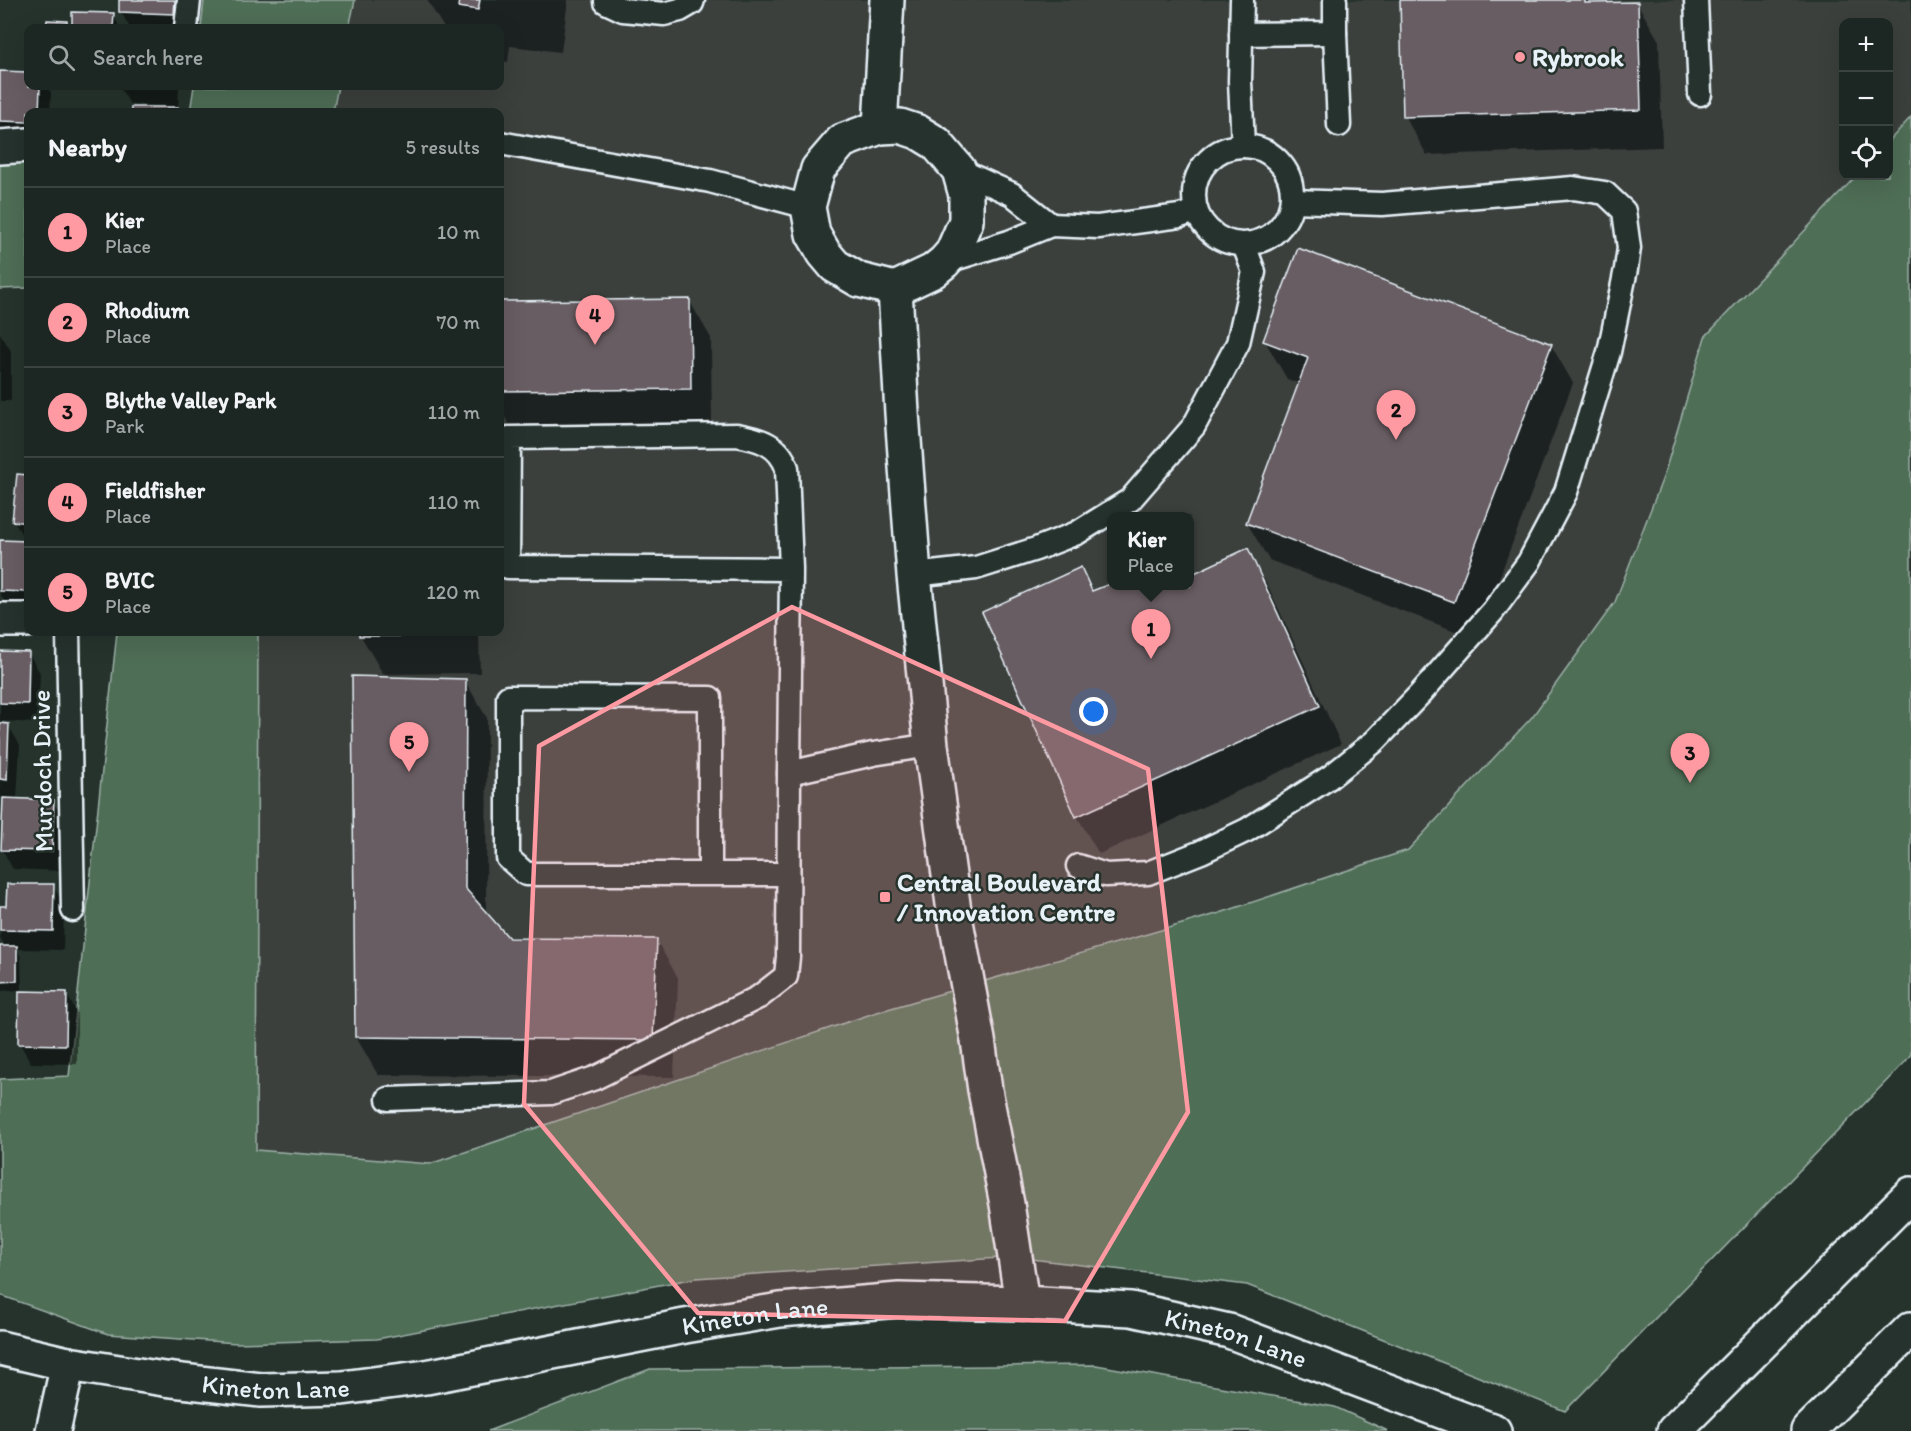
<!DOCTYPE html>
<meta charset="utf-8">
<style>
:root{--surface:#1c2622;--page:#252e2a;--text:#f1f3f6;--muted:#a0a5a5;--line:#3a4340;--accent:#ff9aa2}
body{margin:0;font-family:Itim,sans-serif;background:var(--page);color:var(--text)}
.controls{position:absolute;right:18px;top:18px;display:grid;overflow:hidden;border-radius:12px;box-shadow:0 6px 24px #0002}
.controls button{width:54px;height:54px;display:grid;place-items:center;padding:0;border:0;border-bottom:2px solid var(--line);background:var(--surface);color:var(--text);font:30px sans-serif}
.you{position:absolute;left:1094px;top:712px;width:21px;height:21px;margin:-15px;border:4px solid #fff;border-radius:50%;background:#1a73e8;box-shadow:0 0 0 9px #1a73e833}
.badge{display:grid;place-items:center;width:39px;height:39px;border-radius:50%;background:var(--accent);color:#111;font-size:20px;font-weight:700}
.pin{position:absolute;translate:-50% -50px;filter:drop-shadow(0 2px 3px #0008)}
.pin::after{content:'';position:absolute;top:32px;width:21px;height:18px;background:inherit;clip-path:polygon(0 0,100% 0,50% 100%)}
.popup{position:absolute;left:1107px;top:512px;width:87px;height:78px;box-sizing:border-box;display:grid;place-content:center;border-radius:12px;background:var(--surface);filter:drop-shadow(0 2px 4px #0005);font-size:20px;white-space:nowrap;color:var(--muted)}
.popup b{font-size:22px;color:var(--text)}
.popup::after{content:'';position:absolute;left:50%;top:100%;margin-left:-12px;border:12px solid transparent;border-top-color:var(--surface)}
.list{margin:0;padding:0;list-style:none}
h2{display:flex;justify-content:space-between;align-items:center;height:78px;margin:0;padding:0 24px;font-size:26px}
h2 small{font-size:20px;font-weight:400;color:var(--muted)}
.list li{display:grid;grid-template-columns:39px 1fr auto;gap:18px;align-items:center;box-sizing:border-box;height:90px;padding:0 24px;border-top:2px solid var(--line)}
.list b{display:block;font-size:22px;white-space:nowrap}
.list p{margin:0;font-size:20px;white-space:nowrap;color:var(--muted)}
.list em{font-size:20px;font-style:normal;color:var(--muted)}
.icon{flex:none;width:33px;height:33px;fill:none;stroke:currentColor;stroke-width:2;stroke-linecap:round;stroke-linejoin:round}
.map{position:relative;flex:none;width:1911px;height:1431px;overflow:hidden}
.search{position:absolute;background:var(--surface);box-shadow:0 6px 24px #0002;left:24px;top:24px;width:480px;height:66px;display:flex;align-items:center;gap:15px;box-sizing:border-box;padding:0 21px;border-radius:12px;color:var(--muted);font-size:22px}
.panel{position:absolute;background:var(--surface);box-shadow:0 6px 24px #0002;left:24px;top:108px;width:480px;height:528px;border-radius:12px}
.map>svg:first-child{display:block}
</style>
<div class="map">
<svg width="1911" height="1431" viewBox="0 0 1911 1431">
<rect width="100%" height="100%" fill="#26332d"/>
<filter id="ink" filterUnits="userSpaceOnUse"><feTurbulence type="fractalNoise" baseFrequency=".0167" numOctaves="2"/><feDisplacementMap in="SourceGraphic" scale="12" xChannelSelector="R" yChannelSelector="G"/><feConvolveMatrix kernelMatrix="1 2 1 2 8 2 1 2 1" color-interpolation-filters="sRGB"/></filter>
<g filter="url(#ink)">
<path fill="#3a403d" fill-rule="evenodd" d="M355,0h1556v117l-22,24 -1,-119h-44v154h12l-151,161 -41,138 -49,127 -83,115 -124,133 -188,63 -346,100 -444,151 -174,-13 2,-519h242v-520h-167l5,-26h162v-58h-151zM1112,516h78v70h-78z"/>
<g fill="#506e57" stroke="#9cb0a8" stroke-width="1.5">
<path d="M204,0h151l-6,28h-148z"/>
<path d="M194,86h144l-5,26h-143z"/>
<path d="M1911,117v937l-5,7 -341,350 -318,-126 -232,-28 -319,21 -319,61 -140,4 -129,-9 -108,-39v-216l69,-3 48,-444h141l-2,518 174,14 444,-151 346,-100 188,-63 124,-133 83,-115 49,-127 41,-138 151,-161h32l1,-35z"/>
<path d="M0,157l28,2v129l-28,1z"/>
<path d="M1096,1365l239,42 53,24h-900l162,-62z"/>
</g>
<g fill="#0007">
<path d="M121,0h65l-1,28h-55l-9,-16z"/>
<path d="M427,0h141l-7,52 -51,-6 -2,16 -8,-1v-33h-56z"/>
<path d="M1401,0h203l1,4 32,-1 22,38 3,106 -235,8 -22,-38z"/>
<path d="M74,14h39l5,10v4h-45z"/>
<path d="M0,72l28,1v13h19l4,7 -1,19h-22v28l-28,-1z"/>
<path d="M119,86h60l-1,21 -2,-1 3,6h-46v-3h37v-3l-40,-2z"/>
<path d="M689,300l22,38 1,88 -201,2 -11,-19v-106z"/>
<path d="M0,333l11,18v50h-11z"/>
<path d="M1265,341l286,4 22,38 -97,256 -207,-79 -22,-37 53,-139 -13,-5z"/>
<path d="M18,475l10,1v135l-18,-1 -10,-16v-52h26l-12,-21z"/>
<path d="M1248,550l21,38 72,156 -242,110 -22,-38 3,-248 14,24 18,-8 38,2 4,7 16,-7h20v-10z"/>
<path d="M361,632h118l1,41 -97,1 -22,-38z"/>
<path d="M0,653l29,1 11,19 -2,50 -38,-2z"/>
<path d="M354,677l111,4 22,37 -1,196 22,25 148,1 22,38 -4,99 -296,-2 -22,-38z"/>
<path d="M0,725h8l12,20 -3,55 36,1 11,20 -2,50 -49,-2 -11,-20 2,-51h-4z"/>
<path d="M53,886l11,19 -1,45 -46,-1 4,8 1,36h44l11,20v51l-46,-1 -11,-19v-54l-20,1v-43h6l-6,-11v-29h8z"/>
</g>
<g fill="#675d62" stroke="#e8f1f8" stroke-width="1.5">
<path d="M119,0h56l-1,14 -55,-2z"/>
<path d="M459,0h21l-2,10 -20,-3z"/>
<path d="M1400,0h185v3l53,-1 3,108 -238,7z"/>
<path d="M72,12l42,1 -1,15h-41z"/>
<path d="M47,20l20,1v7h-21z"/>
<path d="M0,71l28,1v14h12l-1,26h-11v10l-28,-1z"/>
<rect x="131" y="107" width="47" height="5"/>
<path d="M1298,248l254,96 -98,258 -208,-79 62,-165 -45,-17z"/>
<path d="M690,299l1,90 -191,2v-90z"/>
<path d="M17,474l11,1v48l-16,-2z"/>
<path d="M0,540l28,1v51l-28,-1z"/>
<path d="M1248,548l72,158 -244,111 -94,-205 99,-45 11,24 20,-8v3h38l3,6 14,-6h23v-11z"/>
<rect x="359" y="632" width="100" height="4"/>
<path d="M0,651l29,1 -1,52 -28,-1z"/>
<path d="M352,676l114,3 -1,209 44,50 148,1 -4,101 -298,-3z"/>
<path d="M0,723l9,1 -2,56 -7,-1z"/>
<path d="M3,798l51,2 -2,51 -51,-1z"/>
<path d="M7,884h47l-1,47 -53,-1v-24h6z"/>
<path d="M0,946h17v35l-17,1z"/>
<path d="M19,991l48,1 -1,53 -48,-1z"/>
</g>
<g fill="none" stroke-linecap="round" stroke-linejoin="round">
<defs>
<g id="lane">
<path d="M606,0v2l17,8 41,4 16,-4 12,-7 1,-3"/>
<path d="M1242,0l-2,81 3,65"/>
<path d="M1696,0l4,94"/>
<path d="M186,28l3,-28"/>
<path d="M1335,33l4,92"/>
<path d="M1241,34l94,-1v-33"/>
<path d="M500,143l210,38 98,26"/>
<circle cx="1243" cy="195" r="49"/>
<path d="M959,170l53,24 39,31"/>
<path d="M944,262l65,-20 42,-17 47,2 82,-11 16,-5"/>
<path d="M791,569l-283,-2 1,-129 228,-3c22,4 42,9 50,33l4,101 -2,204 84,-19 58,-9"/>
<path d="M914,575l62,-7 60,-19 41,-16 53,-33 64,-74 44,-83 16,-71 -10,-27"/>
<path d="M68,632l5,278"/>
<path d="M1078,866l28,9 42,-2 53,-21 46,-22 83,-53 45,-36 46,-48 72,-82 36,-49 37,-70 43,-140 17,-83 3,-21 -5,-37 -19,-18 -32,-5 -191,16 -89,-3"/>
<path d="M710,874v-176l-202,-1v161l18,16h262"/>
<path d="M388,1099l163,-6 44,-15 164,-81 27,-21 2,-19 1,-184"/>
</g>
<g id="street">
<path d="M900,126l18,6 18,11 23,27 7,25v26l-14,32 -8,9 -11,9 -38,18 -36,-9 -24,-14 -11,-13 -11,-19 -5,-27 10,-38 24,-28 38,-14z"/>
<path d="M880,127l7,-127"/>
<path d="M0,147l28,-2"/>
<path d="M895,289l7,124 12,162 17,170 23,166 24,129 7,50 22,114 15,99"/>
<path d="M0,620h28"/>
<path d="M0,1348l68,16"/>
</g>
<g id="secondary">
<path id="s1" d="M53,1431l15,-67 96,15 97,11 81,-2 84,-11 259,-51 95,-16 119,-10 123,3 109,6 98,22 265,100"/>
</g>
<g id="highway">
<path d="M1674,1431l237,-237"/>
<path d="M1808,1431l103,-102"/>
</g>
</defs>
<use href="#lane" stroke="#e8f1f8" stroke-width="27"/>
<use href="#street" stroke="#e8f1f8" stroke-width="38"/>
<use href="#secondary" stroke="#e8f1f8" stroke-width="38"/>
<use href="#highway" stroke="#e8f1f8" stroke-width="38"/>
<use href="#lane" stroke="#26332d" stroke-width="22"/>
<use href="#street" stroke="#26332d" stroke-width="33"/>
<use href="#secondary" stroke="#26332d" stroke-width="33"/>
<use href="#highway" stroke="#26332d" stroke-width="33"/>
</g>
</g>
<path fill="#ff9aa2" fill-opacity="0.2" stroke="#ff9aa2" stroke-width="4.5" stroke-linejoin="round" d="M792,607l356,162 40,343 -123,209 -367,-8 -174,-209 15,-358z"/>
<g fill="#ff9aa2" stroke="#26332d" stroke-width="2">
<circle cx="1520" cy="57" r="6"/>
<rect x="879" y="891" width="12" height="12" rx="3"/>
</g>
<g text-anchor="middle" stroke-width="5" stroke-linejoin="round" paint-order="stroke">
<g font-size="26" font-weight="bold" fill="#e8f1f8" stroke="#26332d" text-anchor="start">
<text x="1532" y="66">Rybrook</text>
<text x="897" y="891">Central Boulevard<tspan x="897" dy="30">/ Innovation Centre</tspan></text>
</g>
<g font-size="26" fill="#e8f1f8" stroke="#26332d">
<text transform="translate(42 771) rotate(-91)" y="9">Murdoch Drive</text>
<text dy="9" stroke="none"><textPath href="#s1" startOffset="764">Kineton Lane</textPath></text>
<text dy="9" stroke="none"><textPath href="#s1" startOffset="1250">Kineton Lane</textPath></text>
<text dy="9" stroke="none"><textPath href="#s1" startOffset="278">Kineton Lane</textPath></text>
</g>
</g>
</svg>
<div class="controls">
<button>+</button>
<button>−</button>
<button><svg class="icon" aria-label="locate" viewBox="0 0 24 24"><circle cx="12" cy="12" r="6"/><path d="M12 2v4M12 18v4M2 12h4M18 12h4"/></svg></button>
</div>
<div class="you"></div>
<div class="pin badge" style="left:1151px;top:659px">1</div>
<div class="popup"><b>Kier</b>Place</div>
<div class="pin badge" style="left:1396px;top:440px">2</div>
<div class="pin badge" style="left:1690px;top:783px">3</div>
<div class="pin badge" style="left:595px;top:345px">4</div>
<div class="pin badge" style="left:409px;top:772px">5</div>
<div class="search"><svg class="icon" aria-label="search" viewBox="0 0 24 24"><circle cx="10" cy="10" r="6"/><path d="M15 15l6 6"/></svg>Search here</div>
<section class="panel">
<h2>Nearby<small>5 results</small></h2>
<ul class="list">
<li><span class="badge">1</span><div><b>Kier</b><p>Place</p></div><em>10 m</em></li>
<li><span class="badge">2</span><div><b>Rhodium</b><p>Place</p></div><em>70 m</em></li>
<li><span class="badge">3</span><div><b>Blythe Valley Park</b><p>Park</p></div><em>110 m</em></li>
<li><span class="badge">4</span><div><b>Fieldfisher</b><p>Place</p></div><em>110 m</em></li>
<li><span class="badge">5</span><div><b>BVIC</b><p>Place</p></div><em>120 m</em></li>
</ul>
</section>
</div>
